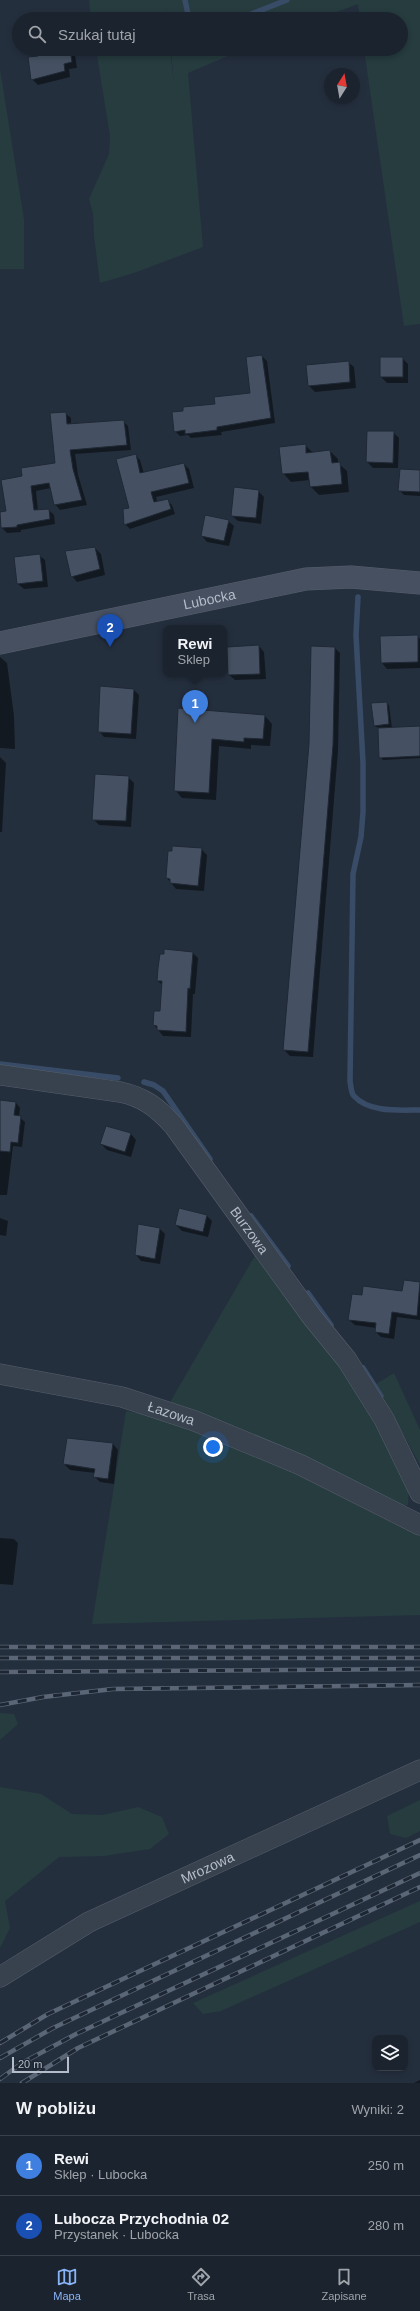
<!DOCTYPE html>
<html lang="pl">
<meta charset="utf-8">
<style>
:root{--surface:#1b232e;--page:#242b36;--text:#f1f3f6;--muted:#a0a4aa;--line:#39404a;--accent:#8ab4f8}
body{margin:0;font-family:Arial,sans-serif;background:var(--page);color:var(--text)}
.controls{position:absolute;right:12px;bottom:12px;display:grid;overflow:hidden;border-radius:8px;box-shadow:0 2px 6px #0003}
.controls button{width:36px;height:36px;display:grid;place-items:center;padding:0;border:0;border-bottom:1px solid var(--line);background:var(--surface);color:var(--text);font:20px sans-serif}
.compass{position:absolute;left:324px;top:68px;width:36px;height:36px;border-radius:50%;background:var(--surface);box-shadow:0 2px 6px #0003;rotate:11deg}
.scale{position:absolute;left:12px;bottom:10px;width:57px;box-sizing:border-box;padding-left:4px;border:2px solid #b4bcc9;border-top:0;font-size:11px;line-height:14px;white-space:nowrap;color:#b4bcc9;-webkit-text-stroke:3px #1d2633;paint-order:stroke}
.you{position:absolute;left:213px;top:1447px;width:14px;height:14px;margin:-10px;border:3px solid #fff;border-radius:50%;background:#1a73e8;box-shadow:0 0 0 6px #1a73e833}
.badge{display:grid;place-items:center;width:26px;height:26px;border-radius:50%;background:var(--accent);color:#fff;font-size:13px;font-weight:700}
.pin{position:absolute;translate:-50% -33px;filter:drop-shadow(0 1px 2px #0008)}
.pin::after{content:'';position:absolute;top:21px;width:14px;height:12px;background:inherit;clip-path:polygon(0 0,100% 0,50% 100%)}
.popup{position:absolute;left:163px;top:625px;width:64px;height:52px;box-sizing:border-box;display:grid;place-content:center;border-radius:8px;background:var(--surface);filter:drop-shadow(0 1px 3px #0005);font-size:13px;white-space:nowrap;color:var(--muted)}
.popup b{font-size:15px;color:var(--text)}
.popup::after{content:'';position:absolute;left:50%;top:100%;margin-left:-8px;border:8px solid transparent;border-top-color:var(--surface)}
.list{margin:0;padding:0;list-style:none}
h2{display:flex;justify-content:space-between;align-items:center;height:52px;margin:0;padding:0 16px;font-size:17px}
h2 small{font-size:13px;font-weight:400;color:var(--muted)}
.list li{display:grid;grid-template-columns:26px 1fr auto;gap:12px;align-items:center;box-sizing:border-box;height:60px;padding:0 16px;border-top:1px solid var(--line)}
.list b{display:block;font-size:15px;white-space:nowrap}
.list p{margin:0;font-size:13px;white-space:nowrap;color:var(--muted)}
.list em{font-size:13px;font-style:normal;color:var(--muted)}
.icon{flex:none;width:22px;height:22px;fill:none;stroke:currentColor;stroke-width:2;stroke-linecap:round;stroke-linejoin:round}
.map{position:relative;flex:none;width:420px;height:2083px;overflow:hidden}
.search{position:absolute;background:var(--surface);box-shadow:0 2px 6px #0003;left:12px;right:12px;top:12px;height:44px;display:flex;align-items:center;gap:10px;box-sizing:border-box;padding:0 14px;border-radius:22px;color:var(--muted);font-size:15px}
.sheet{height:172px;background:var(--surface)}
nav{display:flex;justify-content:space-around;align-items:center;box-sizing:border-box;height:56px;border-top:1px solid var(--line);background:var(--surface);font-size:11px;color:var(--muted)}
nav a{display:grid;justify-items:center;gap:2px}
nav .on{color:var(--accent)}
.map>svg:first-child{display:block}
</style>
<div class="map">
<svg width="420" height="2083" viewBox="0 0 420 2083">
<rect width="100%" height="100%" fill="#242f3e"/>
<g fill="#263c3f">
<path d="M89,0h331v324l-16,2 -40,-277h37v-30h-41l-2,-15 -40,15h-150l-2,-13 1,13h-76z"/>
<path d="M96,49h74l4,36 -3,-36h73l-56,24 15,174 -69,26 -34,10 -6,-47 -1,-22 -4,-15 20,-45 1,-18z"/>
<path d="M0,69l24,150v50h-24z"/>
<path d="M257,1252l89,115 63,118 -1,20 -8,1 -231,-102z"/>
<path d="M394,1373l26,57v35l-44,-81z"/>
<path d="M126,1411l49,8 172,77 73,39v80l-328,9z"/>
<path d="M0,1713l14,1 4,10 -18,16z"/>
<path d="M0,1787l41,7 31,20 31,1 35,-8 24,10 7,17 -19,15 -46,7 -45,1 -54,44 5,27 -10,20z"/>
<path d="M420,1800v31l-14,7 -16,-4 -3,-18z"/>
<path d="M420,1901v21l-199,89 -18,3 -10,-11z"/>
</g>
<g fill="#0007">
<path d="M38,49h36l3,19 -8,1 1,8 -32,8 -6,-6 7,-22z"/>
<path d="M262,356l5,5 8,62 -54,9 1,3 -31,3 -3,-3 -8,1 -5,-5 9,-19 32,-7 35,-11z"/>
<path d="M381,358h21l6,6v19h-21l-6,-6z"/>
<path d="M348,362l6,5 2,21 -41,4 -6,-6 -2,-20z"/>
<path d="M65,413l6,5v6l52,-3 5,5 3,24 -56,4 3,21 9,30 -27,5 -5,-6 -4,-16 -15,3 2,20 11,-1 5,5 1,9 -34,6v2l-14,1 -5,-5 21,-51 33,-13z"/>
<path d="M368,432h25l6,6 -1,30h-25l-6,-6z"/>
<path d="M305,445l8,8 17,-2 8,8v4l9,8 2,21 -30,3 -8,-8 -1,-7 -19,2 -8,-9z"/>
<path d="M135,455l5,5 4,14 40,-10 5,5 5,19 -38,9 1,5 10,-2 5,5 3,9 -45,15 -5,-5 6,-16z"/>
<path d="M420,471v25l-16,-1 -5,-5z"/>
<path d="M258,491l6,6 -3,27 -23,-3 -6,-5z"/>
<path d="M228,521l6,5 -5,20 -22,-4 -5,-6z"/>
<path d="M95,548l6,6 4,21 -28,7 -5,-6z"/>
<path d="M39,555l6,5 3,27 -24,2 -6,-5 -3,-26z"/>
<path d="M205,626l2,2h-18z"/>
<path d="M417,636l3,3v29l-33,1 -5,-6z"/>
<path d="M259,646l5,6 2,27 -31,1 -6,-5z"/>
<path d="M335,648l5,5 -2,98 -25,306 -23,-1 -6,-6z"/>
<path d="M0,657l7,6 7,53 1,33 -15,-1z"/>
<path d="M134,690l5,5 -3,44 -32,-2 -5,-6z"/>
<path d="M386,703l3,2 3,23 28,-1v31l-37,2 -3,-3 -1,-29 -5,-2z"/>
<path d="M179,709l86,7 7,8 -2,22 -19,-1v4l-32,-3 -3,54 -34,-2 -7,-8z"/>
<path d="M0,757l6,6 -4,69h-2z"/>
<path d="M128,777l6,6 -3,44 -32,-2 -6,-6z"/>
<path d="M201,849l6,6 -3,36 -28,-2 -9,-11z"/>
<path d="M193,953l5,5 -3,36h-2l-2,43 -28,-1 -9,-11 7,-13 1,-27 -4,-4z"/>
<path d="M0,1101l16,2 4,5 -1,9 6,5 -3,25 -9,-1 -6,49h-7z"/>
<path d="M106,1127l25,7 5,6 -5,17 -24,-7 -6,-6z"/>
<path d="M207,1216l5,5 -4,16 -26,-6 -6,-6z"/>
<path d="M0,1218l8,3 -2,15 -6,-1z"/>
<path d="M160,1229l5,5 -5,30 -19,-3 -5,-6z"/>
<path d="M405,1281l15,2v37l-23,-3 -3,22 -13,-2 -5,-5v-4l-21,-3 -6,-5 14,-24 40,-4z"/>
<path d="M113,1444l5,6 -4,34 -14,-2 -6,-6 1,-3 -25,-3 -6,-6z"/>
<path d="M0,1538l14,1 4,4 -5,42 -13,-1z"/>
<path d="M420,2080v3h-6z"/>
</g>
<g fill="none" stroke-linecap="round" stroke-linejoin="round">
<g stroke="#394c67" stroke-width="5.5">
<path d="M185,0l4,19"/>
<path d="M239,19l48,-19"/>
<path d="M358,597l-2,38 7,128v49l-2,25 -8,37 -3,207c1,5 1,12 4,15 15,17 46,14 66,14"/>
<path d="M0,1064l118,14"/>
<path d="M144,1082l10,3 9,6 47,68"/>
<path d="M251,1216l37,50"/>
<path d="M308,1293l23,32"/>
<path d="M363,1368l18,28"/>
</g>
</g>
<g fill="#455162" stroke="#1f2835">
<path d="M37,49h33l2,13 -8,2 1,7 -34,9 -3,-23 10,-1z"/>
<path d="M262,355l9,63 -54,9v3l-32,4v-4l-11,2 -2,-20 11,-1v-4l32,-3 -1,-7 36,-4 -4,-36z"/>
<rect x="380" y="357" width="23" height="20"/>
<path d="M349,361l1,21 -42,4 -2,-21z"/>
<path d="M66,412l1,12 57,-4 3,25 -57,5 3,19 9,31 -28,5 -5,-22 -18,3 3,24 15,-1 1,10 -33,6v2l-16,1 -1,-16 6,-1 -5,-31 21,-4 -1,-8 34,-5 -5,-50z"/>
<path d="M367,431h27l-1,32 -27,-1z"/>
<path d="M306,444v9l24,-3 2,13 8,-1 2,22 -32,3 -2,-15 -26,2 -3,-27z"/>
<path d="M136,454l4,19 44,-10 5,20 -38,9 3,10 14,-3 3,10 -47,16 -1,-16 6,-1 -13,-49z"/>
<path d="M400,469l20,1v22l-22,-1z"/>
<path d="M234,487l25,3 -3,28 -25,-2z"/>
<path d="M205,515l24,5 -5,21 -23,-5z"/>
<path d="M95,547l5,22 -29,8 -6,-26z"/>
<path d="M40,554l3,27 -26,3 -3,-27z"/>
<path d="M418,635v27l-37,1 -1,-27z"/>
<path d="M259,645l1,29 -32,1 -1,-28z"/>
<path d="M311,646l24,1 -2,98 -25,307 -25,-2 26,-306z"/>
<path d="M100,686l34,3 -3,45 -33,-2z"/>
<path d="M387,702l2,22 -15,2 -3,-23z"/>
<path d="M178,708l87,7 -2,24 -19,-1v4l-32,-3 -3,54 -35,-2z"/>
<path d="M420,726v30l-41,2 -1,-30z"/>
<path d="M95,774l34,2 -3,45 -34,-1z"/>
<path d="M172,846l30,2 -4,38 -28,-3v-4l-4,-1 2,-27h4z"/>
<path d="M164,949l29,3 -3,37 -2,-1 -2,44 -29,-2v-4l-4,-1 1,-14h6l2,-30h-5l1,-13 2,-14h4z"/>
<path d="M0,1100l16,2 -2,13 7,1 -3,27 -7,-1 -1,10 -10,-1z"/>
<path d="M106,1126l25,7 -6,19 -25,-8z"/>
<path d="M179,1208l28,7 -4,17 -28,-7z"/>
<path d="M138,1224l22,4 -5,31 -20,-4z"/>
<path d="M404,1280l16,2 -3,34 -25,-4 -3,22 -14,-2 1,-9 -28,-3 4,-26 10,1 1,-9 39,5z"/>
<path d="M67,1438l46,5 -5,36 -15,-2 2,-8 -32,-5z"/>
</g>
<g fill="none" stroke-linecap="round" stroke-linejoin="round">
<defs>
<g id="street">
<path id="s1" d="M0,1075l120,17c24,5 38,16 54,34l138,191 35,43 37,59 36,74"/>
<path id="s2" d="M0,1374l122,23 73,24 106,44 119,60"/>
<path id="s3" d="M0,1977l89,-55 331,-152"/>
</g>
<g id="secondary">
<path id="s4" d="M0,643l306,-64 45,-2 69,6"/>
</g>
</defs>
<use href="#street" stroke="#565f6c" stroke-width="21"/>
<use href="#secondary" stroke="#565f6c" stroke-width="23"/>
<use href="#street" stroke="#38414e" stroke-width="20"/>
<use href="#secondary" stroke="#465061" stroke-width="22"/>
<defs>
<g id="rail">
<path d="M0,1647h420"/>
<path d="M0,1658h420"/>
<path d="M0,1672l420,-3"/>
<path d="M0,1705l43,-8 70,-8 307,-4"/>
<path d="M0,2043l48,-29 372,-174"/>
<path d="M0,2058l53,-30 367,-173"/>
<path d="M0,2079l22,-16 54,-29 344,-161"/>
<path d="M22,2083l56,-35 342,-161"/>
</g>
</defs>
<use href="#rail" stroke="#5a6575" stroke-width="4.5"/>
<use href="#rail" stroke="#1d2633" stroke-width="3" stroke-dasharray="9" stroke-linecap="butt"/>
</g>
<g text-anchor="middle" stroke-width="3" stroke-linejoin="round" paint-order="stroke">
<g font-size="14" fill="#b4bcc9" stroke="#1d2633">
<text dy="5" stroke="none"><textPath href="#s4" startOffset="214">Lubocka</textPath></text>
<text dy="5" stroke="none"><textPath href="#s1" startOffset="315">Burzowa</textPath></text>
<text dy="5" stroke="none"><textPath href="#s2" startOffset="176">Łazowa</textPath></text>
<text dy="5" stroke="none"><textPath href="#s3" startOffset="235">Mrozowa</textPath></text>
</g>
</g>
</svg>
<div class="controls">
<button><svg class="icon" aria-label="layers" viewBox="0 0 24 24"><path d="M12 4l9 5-9 5-9-5zM3 14l9 5 9-5"/></svg></button>
</div>
<svg class="compass" viewBox="-18 -18 36 36"><path d="M0-13l5 13h-10z" fill="#e53935"/><path d="M0 13l5-13h-10z" fill="#a0a4aa"/></svg>
<div class="scale">20 m</div>
<div class="you"></div>
<div class="pin badge" style="left:195px;top:723px;background:#3f7fe0">1</div>
<div class="popup"><b>Rewi</b>Sklep</div>
<div class="pin badge" style="left:110px;top:647px;background:#1a4fb4">2</div>
<div class="search"><svg class="icon" aria-label="search" viewBox="0 0 24 24"><circle cx="10" cy="10" r="6"/><path d="M15 15l6 6"/></svg>Szukaj tutaj</div>
</div>
<section class="sheet">
<h2>W pobliżu<small>Wyniki: 2</small></h2>
<ul class="list">
<li><span class="badge" style="background:#3f7fe0">1</span><div><b>Rewi</b><p>Sklep · Lubocka</p></div><em>250 m</em></li>
<li><span class="badge" style="background:#1a4fb4">2</span><div><b>Lubocza Przychodnia 02</b><p>Przystanek · Lubocka</p></div><em>280 m</em></li>
</ul>
</section>
<nav>
<a class="on"><svg class="icon" aria-label="map" viewBox="0 0 24 24"><path d="M3 6l6-2 6 2 6-2v14l-6 2-6-2-6 2zM9 4v14M15 6v14"/></svg>Mapa</a>
<a><svg class="icon" aria-label="directions" viewBox="0 0 24 24"><path d="M12 3l9 9-9 9-9-9zM9 14v-3h6M13 9l2 2-2 2"/></svg>Trasa</a>
<a><svg class="icon" aria-label="saved" viewBox="0 0 24 24"><path d="M7 4h10v16l-5-4-5 4z"/></svg>Zapisane</a>
</nav>
